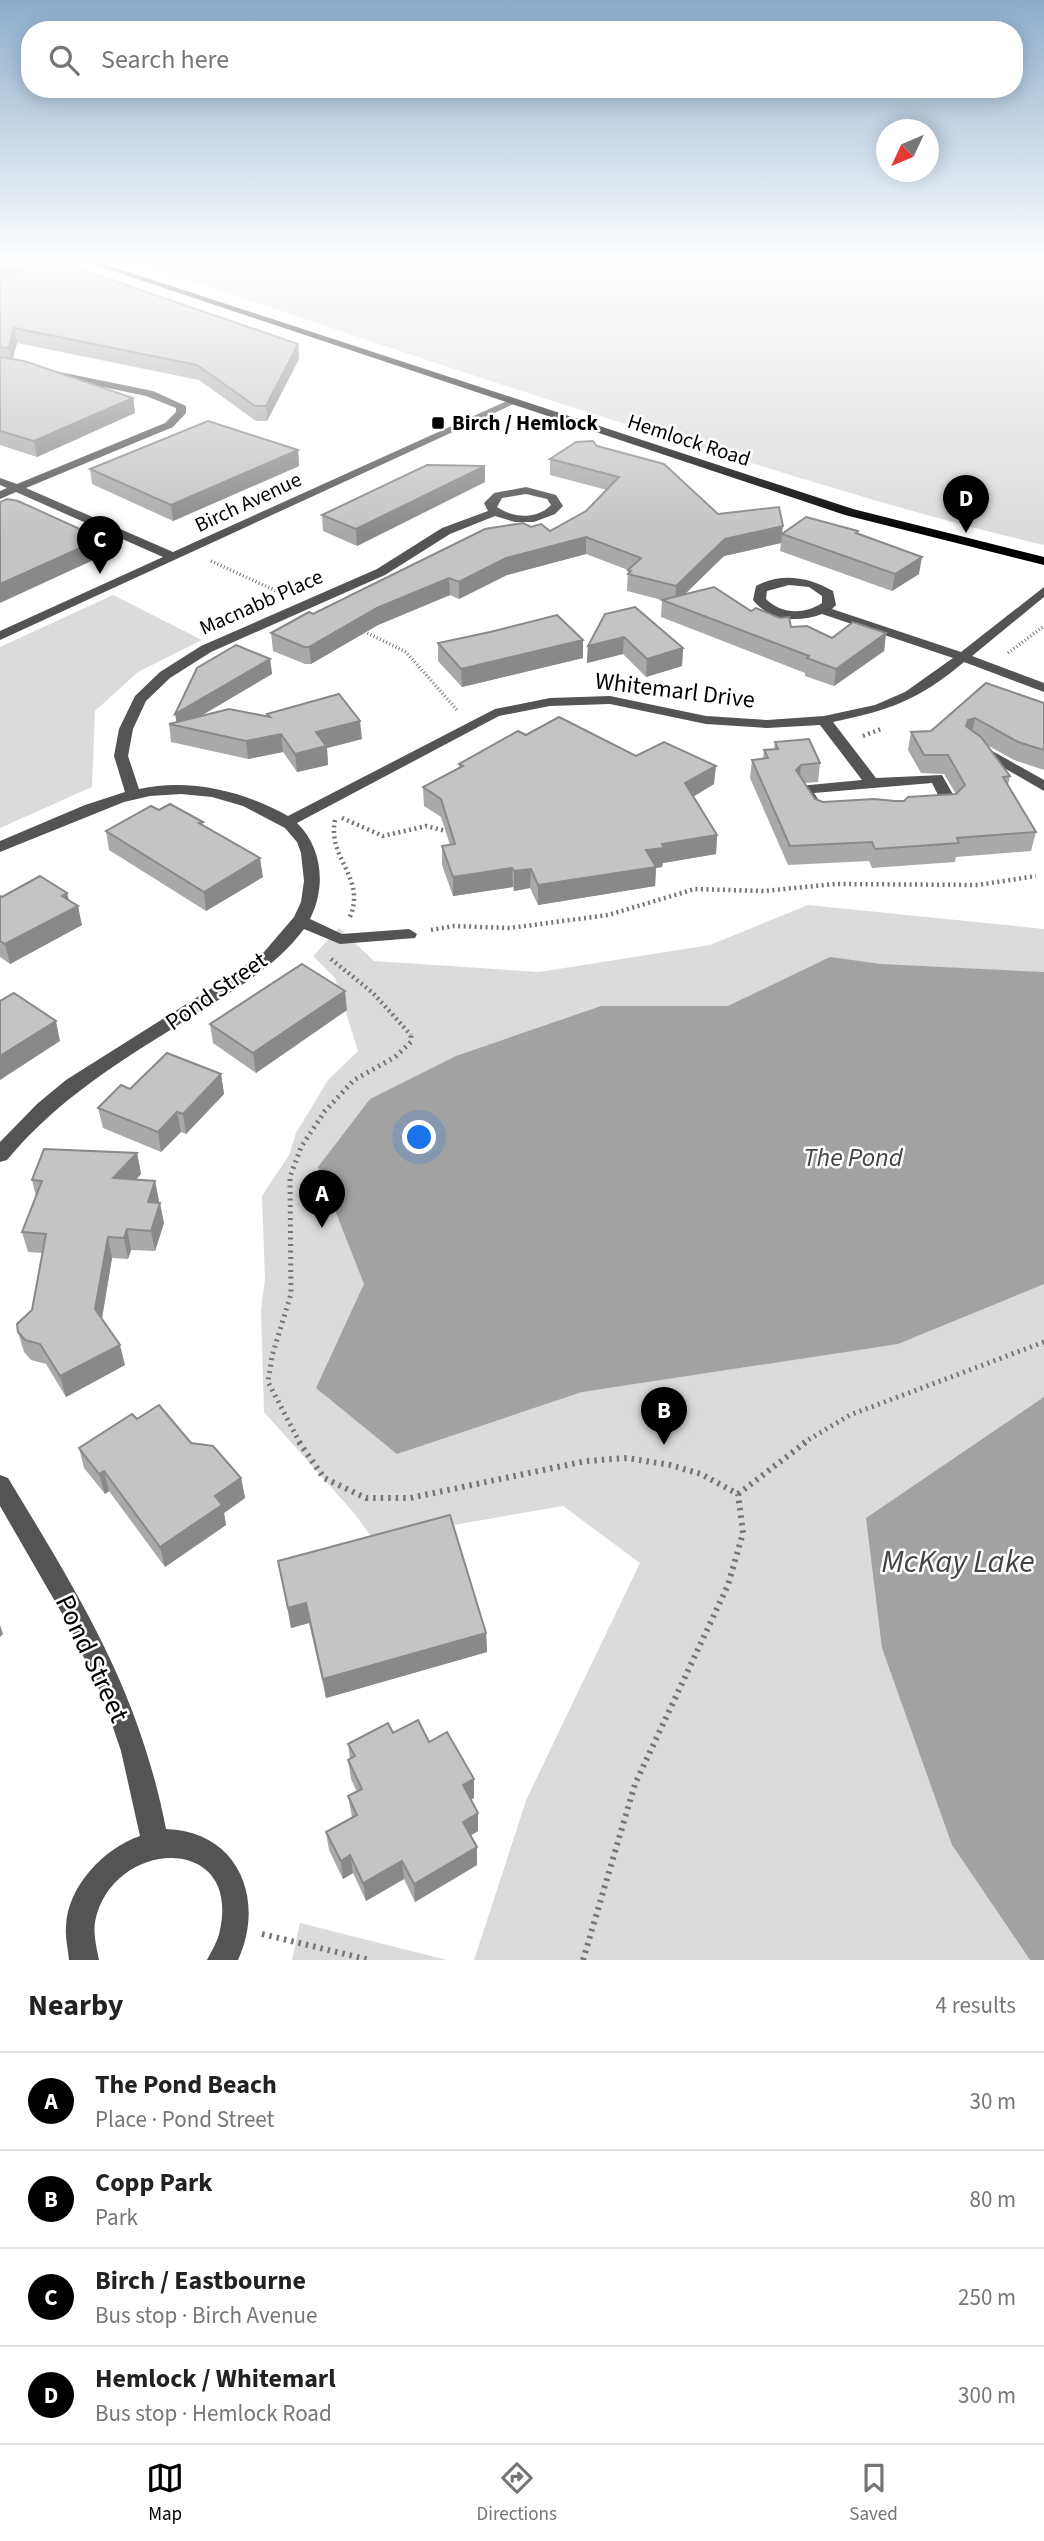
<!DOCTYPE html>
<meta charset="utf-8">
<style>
:root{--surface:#fff;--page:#f6f6f6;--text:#222;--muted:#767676;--line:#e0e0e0;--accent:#000}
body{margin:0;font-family:"Source Sans 3",sans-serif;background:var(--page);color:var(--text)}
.compass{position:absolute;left:876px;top:119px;width:63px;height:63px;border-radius:50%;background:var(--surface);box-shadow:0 4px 18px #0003;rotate:226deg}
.you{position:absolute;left:420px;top:1138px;width:24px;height:24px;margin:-18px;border:5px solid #fff;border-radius:50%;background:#1a73e8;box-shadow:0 0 0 10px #1a73e833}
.badge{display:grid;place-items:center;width:46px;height:46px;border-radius:50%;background:var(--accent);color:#fff;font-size:23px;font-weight:700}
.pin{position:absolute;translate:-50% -58px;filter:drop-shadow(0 2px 4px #0008)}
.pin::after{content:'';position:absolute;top:37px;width:24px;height:21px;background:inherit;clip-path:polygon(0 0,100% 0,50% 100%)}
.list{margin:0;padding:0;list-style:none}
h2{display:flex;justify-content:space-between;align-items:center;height:91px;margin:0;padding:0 28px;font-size:30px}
h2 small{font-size:23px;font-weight:400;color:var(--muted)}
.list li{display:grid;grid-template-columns:46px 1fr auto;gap:21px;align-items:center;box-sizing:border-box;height:98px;padding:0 28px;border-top:2px solid var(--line)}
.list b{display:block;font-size:26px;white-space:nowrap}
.list p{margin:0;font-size:23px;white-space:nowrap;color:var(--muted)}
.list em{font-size:23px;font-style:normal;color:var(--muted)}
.icon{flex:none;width:38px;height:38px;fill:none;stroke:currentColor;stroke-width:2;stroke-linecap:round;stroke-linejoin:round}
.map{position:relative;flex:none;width:1044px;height:1960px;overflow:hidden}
.search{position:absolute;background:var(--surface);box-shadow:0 4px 18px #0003;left:21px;right:21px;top:21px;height:77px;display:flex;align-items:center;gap:18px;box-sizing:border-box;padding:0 24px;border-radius:28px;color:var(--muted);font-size:26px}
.sheet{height:483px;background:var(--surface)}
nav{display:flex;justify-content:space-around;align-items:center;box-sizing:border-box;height:98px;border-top:2px solid var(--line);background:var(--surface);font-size:19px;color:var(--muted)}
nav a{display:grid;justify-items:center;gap:4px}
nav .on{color:var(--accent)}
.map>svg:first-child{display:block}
</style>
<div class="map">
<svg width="1044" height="1960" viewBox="0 0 1044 1960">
<rect width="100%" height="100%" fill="#fff"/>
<g fill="#dbdbdb">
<path d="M129,261h915v284c-116,-27 -228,-62 -341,-97 -193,-58 -383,-125 -574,-187z"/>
<path d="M113,595l89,45 -64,32 -43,39 -3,76 -92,41v-181z"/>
<path d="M808,905l236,24v504l-85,422 71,105h-556l53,-162 113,-235 -77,-57 -190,33 -19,-26 -90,-101 -3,-103 4,-30 -3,-83 27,-41 7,-22 32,-53 30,-29 -23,-73 -22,-22 26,-28 35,33 165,11 171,-27z"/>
<path d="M300,1923l147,37h-155z"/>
</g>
<g fill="#a2a2a2">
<path d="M830,957l51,7 163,8v312l-146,60 -316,48 -185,62 -81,-66 48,-104 -46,-117 52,-68 86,-43 145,-50h127z"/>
<path d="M1044,1397v563h-14l-78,-115 -70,-197 -16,-130z"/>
</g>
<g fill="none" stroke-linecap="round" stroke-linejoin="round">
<g stroke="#767676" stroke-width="3.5" stroke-dasharray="1 2.5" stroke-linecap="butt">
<path d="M211,561l72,33"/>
<path d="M361,630l45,22 51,58"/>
<path d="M1008,653l36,-27"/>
</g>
<g stroke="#767676" stroke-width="4.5" stroke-dasharray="2 3.5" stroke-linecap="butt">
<path d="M863,736l18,-7"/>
<path d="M342,818l41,18 43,-10 24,6"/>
<path d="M335,820c-8,40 33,58 14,99"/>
<path d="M431,930l23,-4 56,2 98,-13 87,-26 69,2 71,-7 143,1 58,-9"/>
<path d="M331,959l42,34 38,42"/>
</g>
<g stroke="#767676" stroke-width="5" stroke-dasharray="2 4.5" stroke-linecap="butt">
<path d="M300,1443l-32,-61 4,-26 19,-62 -1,-117 11,-30 24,-36 29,-31 41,-23 16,-15v-8"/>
<path d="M803,1443l47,-28 194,-73"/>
</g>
<g stroke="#767676" stroke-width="6" stroke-dasharray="2.5 5" stroke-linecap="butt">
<path d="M299,1442l25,36 42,20h44l176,-37 41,-3 43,7 31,9 37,20"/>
<path d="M738,1494l68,-52"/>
<path d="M262,1934l108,26"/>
<path d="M583,1960l52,-176 93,-199 15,-52 -5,-39"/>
</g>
<g fill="#545454" fill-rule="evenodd">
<path d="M80,261h12l-44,15 -5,-3z"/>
<path d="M50,370l103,21 33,15v7l-13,14 -147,61 147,64 336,-152 9,2 -518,238v-9l163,-74 -147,-65 -16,7v-8l7,-3 -7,-3v-7l17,6 148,-61 11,-11v-4l-30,-12 -100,-21v-4z"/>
<path d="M526,487l30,8 7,11 -8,8 -21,8h-19l-20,-6 -45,18 -65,41 -174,77 -41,26 -24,23 -13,28 -5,27 11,33c50,-11 105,2 149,27l207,-107 55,-11 60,-2 96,20 61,4 57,-4 51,-11 30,-13 48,-34 -131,-44c-24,9 -52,7 -69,-14l3,-14c25,-14 53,-9 77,5l3,14 -4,4 129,43 83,-65v10l-72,59 72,27v9l-80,-30c-45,38 -74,48 -131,60l43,56 66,-3 17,30 -8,5 -131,8 -5,-2 -19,-27 3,-3 63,-6 -42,-55 -53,3 -61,-4 -96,-20 -60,2 -51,10 -202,107c26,25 29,65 13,96l32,15 67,-5 8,5 -2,4 -75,6 -36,-15c-29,39 -73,63 -113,88 -67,42 -133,81 -184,143l-7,2v-20l37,-38 29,-24 160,-101 38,-27 30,-35 7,-15 3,-21 -3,-28 -4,-11 -12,-14 -42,-22 -31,-9 -31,-3 -31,2 -26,6 -124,50v-11l85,-36 40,-13 -11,-36 5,-27 16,-33 25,-24 41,-26 176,-77 65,-41 46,-17 -4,-8 10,-10zM526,494l21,5 4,6c-15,15 -38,13 -54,2l5,-9zM789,585l20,2 13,9v7c-18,12 -41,11 -56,-4l1,-8zM932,783l9,18 -117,7 -10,-15z"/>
<path d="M978,743l66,37v11l-71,-41 -2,-3 2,-3z"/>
<path d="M0,1475l8,3c72,119 131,212 158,351 72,2 100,70 72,131h-31c5,-10 11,-19 13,-30 21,-98 -109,-91 -125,-8 -2,12 2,27 4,38h-30c-1,-11 -4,-23 -3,-33 1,-40 38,-79 74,-91l-19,-85 -18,-53 -35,-74 -68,-118z"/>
</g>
<path fill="#000" fill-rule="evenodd" d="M83,261h12l758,248 191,48v8l-199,-50z"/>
</g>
<g fill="#a9a9a9">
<path d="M0,261l42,5 256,78 1,15 -32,62h-11l-57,-41 -182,-37 -5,16 121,39 2,15 -98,44 -37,-12z"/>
<path d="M597,446l121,68 64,20 76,-3v2l61,41 -27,17 -112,-40 1,-8 -57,13 -40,38 67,17 40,16 41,11 54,-5 -2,18 -50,35 -29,-10v-3l-144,-56 1,-17 -35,-9 1,-21 -42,-16 -79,21 -48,24 -9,-4 -72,30 -67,39h-6l-32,-13 -2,-18 42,-19 218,-87 19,4 36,-20 21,-21 -57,-15v-16z"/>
<path d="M298,450l1,16 -126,55 -81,-37 -2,-15z"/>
<path d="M485,466v16l-128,64 -34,-15 -1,-16z"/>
<path d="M605,614l78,34 -1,18 -36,11 -23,-23 -36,9 1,-17z"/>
<path d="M583,640v18l-121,29 -24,-26v-18z"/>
<path d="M270,659l2,15 -72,42 68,1 -1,-3 95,25 -35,9 1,17 -31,7 -14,-20 -35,7 -77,-17 -2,-18 7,-2z"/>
<path d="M986,683l58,20v67l-30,-10 -27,-15 23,31 -2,9 28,47 -5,19 -75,6 -1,5 -83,6 -3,-7 -81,4 -38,-87 2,-18 11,-1 1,-9 10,-1 1,-7 45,21 -2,19 -14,1 11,16 8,3 72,-1 61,-7 -12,-20 -23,-1 -13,-23 3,-18 20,-1z"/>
<path d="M526,735l110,21 78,28 -21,13 24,38 -1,19 -53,9 -1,4 -6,1 -1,18 -117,19 -8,-17 -16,3 -1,-4 -60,9 -11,-31v-19l8,-1 -9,-28 -17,-11 -1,-19 36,-18v-5z"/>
<path d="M159,810l44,12v4l60,51 -57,34 -97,-61 -3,-19z"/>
<path d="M67,893l2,7 13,25 -72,39 -10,-7v-61l2,1z"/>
<path d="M347,1010l-91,63 -43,-30 -3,-19z"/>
<path d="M221,1074l3,20 -38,40 -5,-2 -20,20 -58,-24 -5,-20 32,-19z"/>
<path d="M137,1153l4,21 -5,6 19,1 4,20v2l5,20 -9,28 -24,-1 -3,9 -16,-1 -10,61 23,46 -59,32 -20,-33 -15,-4 -7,-8 -6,-20 14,-22 11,-57 -15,-1 -6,-20 14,-35 -4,-17z"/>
<path d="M137,1419l54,24 50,35 4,20 -21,15 2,12 -61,42 -56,-76 -4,3 -21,-26 -5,-20z"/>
<path d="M278,1561l208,72 1,19 -161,46 -17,-75 -18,5z"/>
<path d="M393,1733l36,9 45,37v19l-3,2 7,13v18l-8,5 7,11v18l-62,37 -11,-23 -38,22 -13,-28 -10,6 -14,-29 -3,-18 26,-15 -4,-21 9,-4 -6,-13 -3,-19 2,-1 -2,-15z"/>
</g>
<g fill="#898989">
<path d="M25,261h16l2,8 -43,13v-14z"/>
<path d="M14,328l3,15 -5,19 -3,-14z"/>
<path d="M298,344l1,15 -32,62 -1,-15z"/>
<path d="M133,398l2,15 -98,44 -3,-16z"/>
<path d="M298,450l1,16 -126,55 -2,-16z"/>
<path d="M485,466v16l-128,64 -1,-17z"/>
<path d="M783,526l-2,17 -57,13 -49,48 1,-18 49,-47z"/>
<path d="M91,534l2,8 5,-2 2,17 -100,46v-19z"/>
<path d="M586,537v17l-79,21 -48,24v-17l47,-24z"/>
<path d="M922,557l-3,17 -27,17 3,-17z"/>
<path d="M449,578l1,17 -72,30 -67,39 -2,-17 68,-39z"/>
<path d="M886,633l-2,18 -50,35 2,-17z"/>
<path d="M624,637l-1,17 -36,9 1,-17z"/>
<path d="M583,640v18l-121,29 -1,-18z"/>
<path d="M683,648l-1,18 -36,11 1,-18z"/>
<path d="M270,659l2,15 -90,53 -5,-2 -2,-11z"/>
<path d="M975,718l-4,18 -5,-10 2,-6z"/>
<path d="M360,721l2,18 -35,9 1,17 -31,7 -2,-18 21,-22z"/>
<path d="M281,734l2,18 -35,7 -2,-18z"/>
<path d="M801,765l-2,18 -3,-13z"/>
<path d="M716,766l-2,18 -30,18 1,-19z"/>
<path d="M717,835l-1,19 -53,9 -1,4 -6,1 -1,18 -117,19v-20l108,-35 16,-6z"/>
<path d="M260,858l3,19 -57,34 -2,-19z"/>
<path d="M512,868l1,19 -60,9v-19z"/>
<path d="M531,869l-1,19 -16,3v-20z"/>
<path d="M67,893l4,17 7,-4 4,19 -72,39 -5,-20z"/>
<path d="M345,991l2,19 -91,63 -3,-20z"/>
<path d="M56,1021l4,20 -60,39v-24z"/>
<path d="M221,1074l3,20 -38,40 -3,-20z"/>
<path d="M177,1112l4,20 -20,20 -3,-20z"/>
<path d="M137,1153l4,21 -23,24 -5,-20z"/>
<path d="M155,1181l4,20 -7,22 -4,-21z"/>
<path d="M160,1203l4,20 -9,28 -4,-20z"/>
<path d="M127,1229l4,21 -3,9 -4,-21z"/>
<path d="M108,1237l4,21 -12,71 -5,-20z"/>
<path d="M120,1345l5,20 -59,32 -6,-21z"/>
<path d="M104,1471l5,20 -4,3 -6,-20z"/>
<path d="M241,1478l4,20 -21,15 2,12 -61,42 -5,-20 55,-51z"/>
<path d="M306,1603l3,20 -18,5 -3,-20z"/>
<path d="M0,1625l3,9 -3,3z"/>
<path d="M486,1633l1,19 -161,46 -3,-19z"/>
<path d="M474,1779v19l-10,5 -1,-18z"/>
<path d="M478,1813v18l-15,9v-18z"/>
<path d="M477,1847v18l-62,37 -1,-18z"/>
<path d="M350,1855l3,18 -10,6 -2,-18z"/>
<path d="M402,1861l2,18 -38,22 -3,-18z"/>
</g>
<g fill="#c4c4c4" stroke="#898989" stroke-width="2">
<path d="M0,261h25l-25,7z"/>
<path d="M56,261l242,83 -32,62h-11l-58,-41 -183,-37 -5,20 -9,-1v-69z"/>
<path d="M0,357l24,4 109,37 -99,43 -34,-10z"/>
<path d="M208,421l90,29 -127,55 -81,-36z"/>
<path d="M593,441l4,5 67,18 54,50 61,-7 4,19 -58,13 -49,47 -48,-12 3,-3 -3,-1 13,-12 -55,-21 -80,21 -47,24 -10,-4 -72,30 -68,39h-5l-33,-14 38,-21 4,2 172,-85 38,-6 8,4 10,-3 9,7 36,-20 33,-34 -69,-18 26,-17z"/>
<path d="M427,465l58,1 -129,63 -34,-14z"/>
<path d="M7,499l11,2 73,33 -3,1 10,5 -98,44v-82z"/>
<path d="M806,517l52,14 -2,2 66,24 -27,17 -113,-40z"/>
<path d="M714,587l37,24 5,-3 24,10 9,-1 2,10 16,-1 25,12 21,-16 33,11 -50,36 -29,-11 2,-2 -147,-56z"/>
<path d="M635,607l48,41 -36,11 -23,-22 -36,9 17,-32z"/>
<path d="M557,615l26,25 -122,29 -23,-26 52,-11z"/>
<path d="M236,645l34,14 -95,55 22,-46z"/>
<path d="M986,683l58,20v47l-26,-8 -43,-24 -7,2 -2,6 15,11 29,39 -7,1 33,55 -79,6 2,5 -84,6 -3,-7 -82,4 -38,-86 16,-2 -4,-8 14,-1 -3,-7 34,-3 11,24 -19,2 -5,5 19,29 8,3 51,-3 21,2h9l4,-4 48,-3 9,-9 -17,-30h-24l-13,-23 20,-1z"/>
<path d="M339,694l21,27 -44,11 10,14 -31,8 -14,-20 -35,7 -77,-17 60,-15 41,8 -3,-3z"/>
<path d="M559,717l77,39 28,-14 52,24 -31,17 32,52 -55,9 2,4 -18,2 10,17 -118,18 -7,-16 -17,2 -2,-3 -59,9 -11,-31 13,-2 -14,-45 -18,-12 40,-21 -4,-2 59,-33 8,4z"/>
<path d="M170,804l33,18 -4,1 61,35 -56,34 -98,-61 45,-25 8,4z"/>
<path d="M40,876l27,17 -5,3 16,10 -73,38 -5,-3v-45l2,1z"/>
<path d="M302,964l43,27 -92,62 -43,-29z"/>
<path d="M14,993l42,28 -56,35v-55z"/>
<path d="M167,1053l54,21 -38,40 -6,-2 -19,20 -60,-24 23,-23 9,4z"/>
<path d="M44,1149l93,4 -24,25 42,3 -7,21 12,1 -9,28 -24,-2 -3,9 -16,-1 -13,72 25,36 -60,31 -20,-32 -15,-4 -7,-8 -1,-8 15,-14 14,-76 -24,-2 20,-51 -10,-1z"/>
<path d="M159,1405l32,38 22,3 28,32 -26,18 7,9 -62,42 -56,-76 -5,3 -20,-26 53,-34 5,5z"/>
<path d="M450,1515l36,118 -163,46 -17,-76 -18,5 -10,-47z"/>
<path d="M418,1720l11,22 18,-10 27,47 -11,6 15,28 -15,9 14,25 -63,37 -12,-23 -39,22 -13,-28 -9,6 -15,-29 31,-17 -9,-19 14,-7 -14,-29 7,-4 -7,-12 40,-21 5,10z"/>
</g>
<linearGradient id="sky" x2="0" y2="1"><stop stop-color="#8cadcc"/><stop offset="0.49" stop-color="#fff"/><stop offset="1" stop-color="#fff" stop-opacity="0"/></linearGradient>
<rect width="1044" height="535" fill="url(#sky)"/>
<rect fill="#000" stroke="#fff" stroke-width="2.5" x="431" y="416" width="14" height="14" rx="3.5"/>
<g text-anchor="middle" stroke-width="5" stroke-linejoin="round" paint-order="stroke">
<g font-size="21" font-weight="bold" fill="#000" stroke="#fff" text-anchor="start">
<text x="452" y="430">Birch / Hemlock</text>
</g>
<g font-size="21" fill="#000" stroke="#fff">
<text transform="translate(689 440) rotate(18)" y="7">Hemlock Road</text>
<text transform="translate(248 502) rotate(-25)" y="7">Birch Avenue</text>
<text transform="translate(261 602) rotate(-24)" y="7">Macnabb Place</text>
</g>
<g font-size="24" fill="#000" stroke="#fff">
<text transform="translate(675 690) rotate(7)" y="8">Whitemarl Drive</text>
<text transform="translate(216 991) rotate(-35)" y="8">Pond Street</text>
</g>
<g font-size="26" font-style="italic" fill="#434343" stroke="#fff">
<text x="853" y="1166">The Pond</text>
</g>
<g font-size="28" fill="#000" stroke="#fff">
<text transform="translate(93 1658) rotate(65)" y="10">Pond Street</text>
</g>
<g font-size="32" font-style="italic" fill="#434343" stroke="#fff">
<text x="958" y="1572">McKay Lake</text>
</g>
</g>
</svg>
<svg class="compass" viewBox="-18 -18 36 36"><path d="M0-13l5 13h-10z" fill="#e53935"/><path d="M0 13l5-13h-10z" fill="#767676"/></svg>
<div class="you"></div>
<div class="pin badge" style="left:322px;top:1228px">A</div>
<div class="pin badge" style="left:664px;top:1445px">B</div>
<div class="pin badge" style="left:100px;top:574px">C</div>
<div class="pin badge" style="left:966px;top:533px">D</div>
<div class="search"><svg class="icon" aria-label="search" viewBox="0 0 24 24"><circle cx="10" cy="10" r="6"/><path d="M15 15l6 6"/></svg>Search here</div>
</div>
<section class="sheet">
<h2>Nearby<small>4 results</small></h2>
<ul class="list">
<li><span class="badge">A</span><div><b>The Pond Beach</b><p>Place · Pond Street</p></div><em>30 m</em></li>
<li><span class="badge">B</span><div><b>Copp Park</b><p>Park</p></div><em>80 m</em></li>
<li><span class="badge">C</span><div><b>Birch / Eastbourne</b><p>Bus stop · Birch Avenue</p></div><em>250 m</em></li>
<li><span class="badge">D</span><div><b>Hemlock / Whitemarl</b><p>Bus stop · Hemlock Road</p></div><em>300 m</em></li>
</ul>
</section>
<nav>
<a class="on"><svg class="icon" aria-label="map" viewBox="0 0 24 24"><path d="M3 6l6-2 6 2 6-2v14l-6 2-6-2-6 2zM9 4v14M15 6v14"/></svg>Map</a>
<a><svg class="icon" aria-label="directions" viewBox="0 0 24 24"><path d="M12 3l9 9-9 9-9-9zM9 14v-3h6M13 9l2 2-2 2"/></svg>Directions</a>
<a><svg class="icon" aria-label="saved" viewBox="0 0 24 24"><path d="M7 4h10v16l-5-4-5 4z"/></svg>Saved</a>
</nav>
